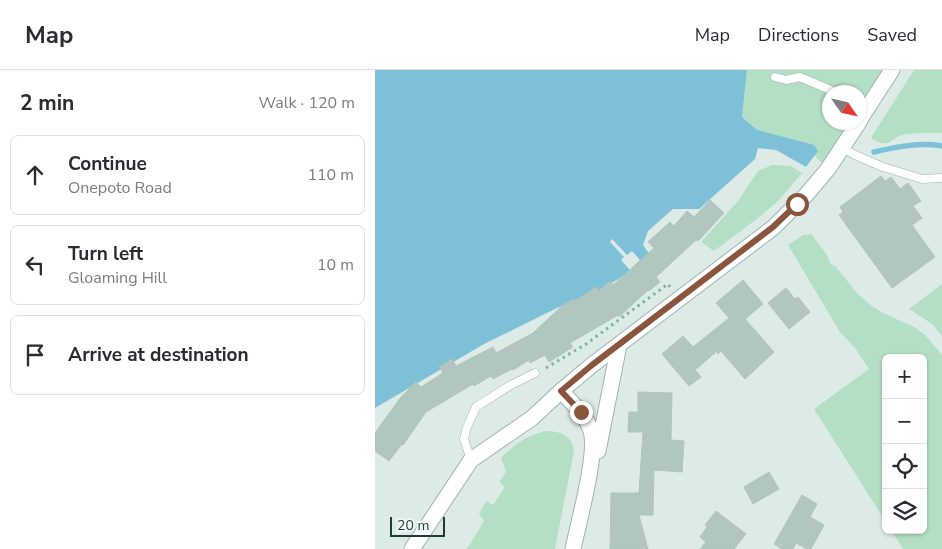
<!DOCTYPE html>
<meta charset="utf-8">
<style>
:root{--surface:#fff;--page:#f7f7f7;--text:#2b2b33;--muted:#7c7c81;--line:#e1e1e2}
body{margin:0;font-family:"Nunito Sans",sans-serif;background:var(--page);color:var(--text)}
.controls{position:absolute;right:15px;bottom:15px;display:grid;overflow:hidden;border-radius:8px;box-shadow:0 1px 4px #0004}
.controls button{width:45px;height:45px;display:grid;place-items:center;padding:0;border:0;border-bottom:1px solid var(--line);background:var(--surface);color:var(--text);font:25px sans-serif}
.compass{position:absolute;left:447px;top:15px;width:45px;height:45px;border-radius:50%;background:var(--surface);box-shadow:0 1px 4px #0004;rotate:124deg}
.scale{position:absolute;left:15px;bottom:12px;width:55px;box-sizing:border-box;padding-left:5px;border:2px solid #1d3d38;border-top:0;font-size:14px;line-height:18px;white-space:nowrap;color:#1d3d38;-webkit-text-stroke:4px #eef8f4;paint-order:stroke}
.stop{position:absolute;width:15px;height:15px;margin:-11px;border:4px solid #8a553c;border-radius:50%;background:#fff}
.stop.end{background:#8a553c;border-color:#fff;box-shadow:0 1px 5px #0008}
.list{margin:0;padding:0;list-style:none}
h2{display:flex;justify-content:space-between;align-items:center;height:65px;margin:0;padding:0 20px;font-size:21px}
h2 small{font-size:16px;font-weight:400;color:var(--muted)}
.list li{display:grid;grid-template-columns:32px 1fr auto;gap:15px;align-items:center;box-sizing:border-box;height:80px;margin:0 10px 10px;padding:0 10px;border:1px solid var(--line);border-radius:8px}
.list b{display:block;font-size:19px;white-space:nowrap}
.list p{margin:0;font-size:16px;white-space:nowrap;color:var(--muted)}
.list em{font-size:16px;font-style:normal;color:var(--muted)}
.icon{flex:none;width:28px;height:28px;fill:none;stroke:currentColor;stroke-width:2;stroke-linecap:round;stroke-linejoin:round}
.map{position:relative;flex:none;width:567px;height:479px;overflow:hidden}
header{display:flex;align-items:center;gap:30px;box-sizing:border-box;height:70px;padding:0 25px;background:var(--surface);border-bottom:1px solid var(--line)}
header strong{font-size:24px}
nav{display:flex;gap:28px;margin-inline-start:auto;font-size:18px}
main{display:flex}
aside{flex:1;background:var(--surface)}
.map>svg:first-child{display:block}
</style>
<header>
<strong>Map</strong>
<nav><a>Map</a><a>Directions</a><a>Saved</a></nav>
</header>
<main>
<aside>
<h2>2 min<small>Walk · 120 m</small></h2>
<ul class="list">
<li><svg class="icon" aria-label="ahead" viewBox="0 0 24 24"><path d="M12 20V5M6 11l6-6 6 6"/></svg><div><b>Continue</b><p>Onepoto Road</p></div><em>110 m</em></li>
<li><svg class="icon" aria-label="left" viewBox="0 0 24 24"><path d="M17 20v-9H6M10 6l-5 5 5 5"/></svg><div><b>Turn left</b><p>Gloaming Hill</p></div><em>10 m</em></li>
<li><svg class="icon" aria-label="arrive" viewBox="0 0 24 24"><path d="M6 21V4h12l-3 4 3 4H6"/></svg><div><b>Arrive at destination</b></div></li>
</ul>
</aside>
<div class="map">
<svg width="567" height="479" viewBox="0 0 567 479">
<rect width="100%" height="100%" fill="#ddebe7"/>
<g fill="#b3e0c4">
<path d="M372,0h145l-32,51 -1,-29h-30v30l30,1 -31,46 -13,-13 -54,-22 -19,-17z"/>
<path d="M539,0h28v63c-11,0 -24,0 -36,1 -17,3 -14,17 -35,4z"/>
<path d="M397,95l19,1 11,7 -23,27 -17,15 -48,36 -13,-9 37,-41 20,-30z"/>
<path d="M436,164l16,21 3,8 6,4 21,26 12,11 12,8 33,15 11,8 17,20v194h-39l-12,-19h32v-172h-37v164l-72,-113 55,-40 -14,-21 -15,-16 -52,-87 15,-10z"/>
<path d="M567,214v52l-10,-12 -23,-15z"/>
<path d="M171,361c14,0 26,4 28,20l-19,98h-88l17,-28 -5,-7 7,-13 7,4 12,-18 -6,-5 7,-10 -5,-14c14,-14 26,-23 45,-27z"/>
</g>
<path fill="#7ec0d8" d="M0,0h372l-5,47 15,13 57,15 4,6 -12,16 -30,-17 -18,-2 -3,11 -56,50h-26l-25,22 -5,14 9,13 -50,31 -45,19 -73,36 -109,64z"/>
<path fill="#ddebe7" d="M237,169l15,16 5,-4 8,9 -10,10 -9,-10 3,-3 -14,-15z"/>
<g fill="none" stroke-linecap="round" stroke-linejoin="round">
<path stroke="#7ec0d8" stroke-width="5.5" d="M499,82c22,-5 46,-10 68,-6"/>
</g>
<g fill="#b2c6c0" stroke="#afc5bf">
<path d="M506,106l4,5 6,-4 9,12 8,-6 13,18 -8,5 9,12 -10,7 23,32 -43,31 -53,-73 4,-3 -3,-5z"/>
<path d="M335,130l14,13 -26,28 -2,-1 -40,37 4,5 -11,9 -1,-1 -29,27 -1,-2 -48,28 3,4 -24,15 -4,-7 -15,8 -1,-3 -16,10 -1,-1 -19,10 -2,-3 -17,10 -1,-2 -47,28 -23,33 -1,-1 -13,17 -14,-10v-18l26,-36 15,-15 5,5 22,-14 -4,-6 13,-8 4,7 37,-19 3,6 37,-20 30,-28 11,-6 1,2 21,-14 3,4 11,-10 3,4 41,-37 -6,-6 22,-20 4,4 13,-15 7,6z"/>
<path d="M368,210l20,24 -18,15 29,33 -29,27 -24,-28 -3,3 -1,-3 -22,19 6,7 -12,9 -27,-32 21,-18 10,11 36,-29 -13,-15z"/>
<path d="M411,218l9,11 3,-2 12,15 -21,17 -21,-26z"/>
<path d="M263,322l34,1 -1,47 13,1 -2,31 -28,-2 -1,45h-14l9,34h-38l1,-56h28l4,-61h-15l1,-20h9z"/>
<path d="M394,402l10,17 -26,15 -9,-17z"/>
<path d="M427,425l15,9 -7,13 14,8 -13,24h-4l-11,-6 -3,6h-11l-8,-5z"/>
<path d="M341,441l30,23 -12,15h-34l6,-7 -6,-5 7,-10 -2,-2z"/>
</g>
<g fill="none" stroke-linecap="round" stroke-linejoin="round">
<defs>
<g id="service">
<path d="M400,7l11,3 14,-3 35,15"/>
<path d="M468,78l12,7 28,12 39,12 20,-1"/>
<path d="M96,390l-7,-21 3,-12 9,-20 35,-22 24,-12"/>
</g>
<path id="minor" d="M37,479l59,-89 61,-42 29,-27"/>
<g id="tertiary">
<path d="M484,51l33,-51"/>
<path d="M223,381l21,-106"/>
<path d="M198,479c5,-25 25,-96 18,-118 -5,-16 -19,-28 -30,-40l31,-26 182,-138 32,-32 22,-26 31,-47"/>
</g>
</defs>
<use href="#service" stroke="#a0b3af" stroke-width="9"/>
<use href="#minor" stroke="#a0b3af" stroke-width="17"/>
<use href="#tertiary" stroke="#a0b3af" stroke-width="17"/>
<path stroke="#7ab3a7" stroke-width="3" stroke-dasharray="2.5 4" stroke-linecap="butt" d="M171,298l40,-24 82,-60 2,3"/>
<use href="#service" stroke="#fff" stroke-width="8"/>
<use href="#minor" stroke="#fff" stroke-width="15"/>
<use href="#tertiary" stroke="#fff" stroke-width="15"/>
</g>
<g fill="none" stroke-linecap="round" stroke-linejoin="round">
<path stroke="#8a553c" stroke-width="6" d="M206,342l-20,-21 31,-26 181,-138 24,-23"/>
</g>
</svg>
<div class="controls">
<button>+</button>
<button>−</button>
<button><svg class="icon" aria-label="locate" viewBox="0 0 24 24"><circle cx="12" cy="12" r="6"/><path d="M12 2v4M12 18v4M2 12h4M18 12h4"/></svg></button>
<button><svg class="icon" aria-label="layers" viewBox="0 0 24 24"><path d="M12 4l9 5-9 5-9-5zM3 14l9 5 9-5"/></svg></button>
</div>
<svg class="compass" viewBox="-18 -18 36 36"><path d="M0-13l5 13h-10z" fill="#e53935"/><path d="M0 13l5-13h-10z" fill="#7c7c81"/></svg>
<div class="scale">20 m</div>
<div class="stop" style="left:422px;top:134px"></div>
<div class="stop end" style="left:206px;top:342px"></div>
</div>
</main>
